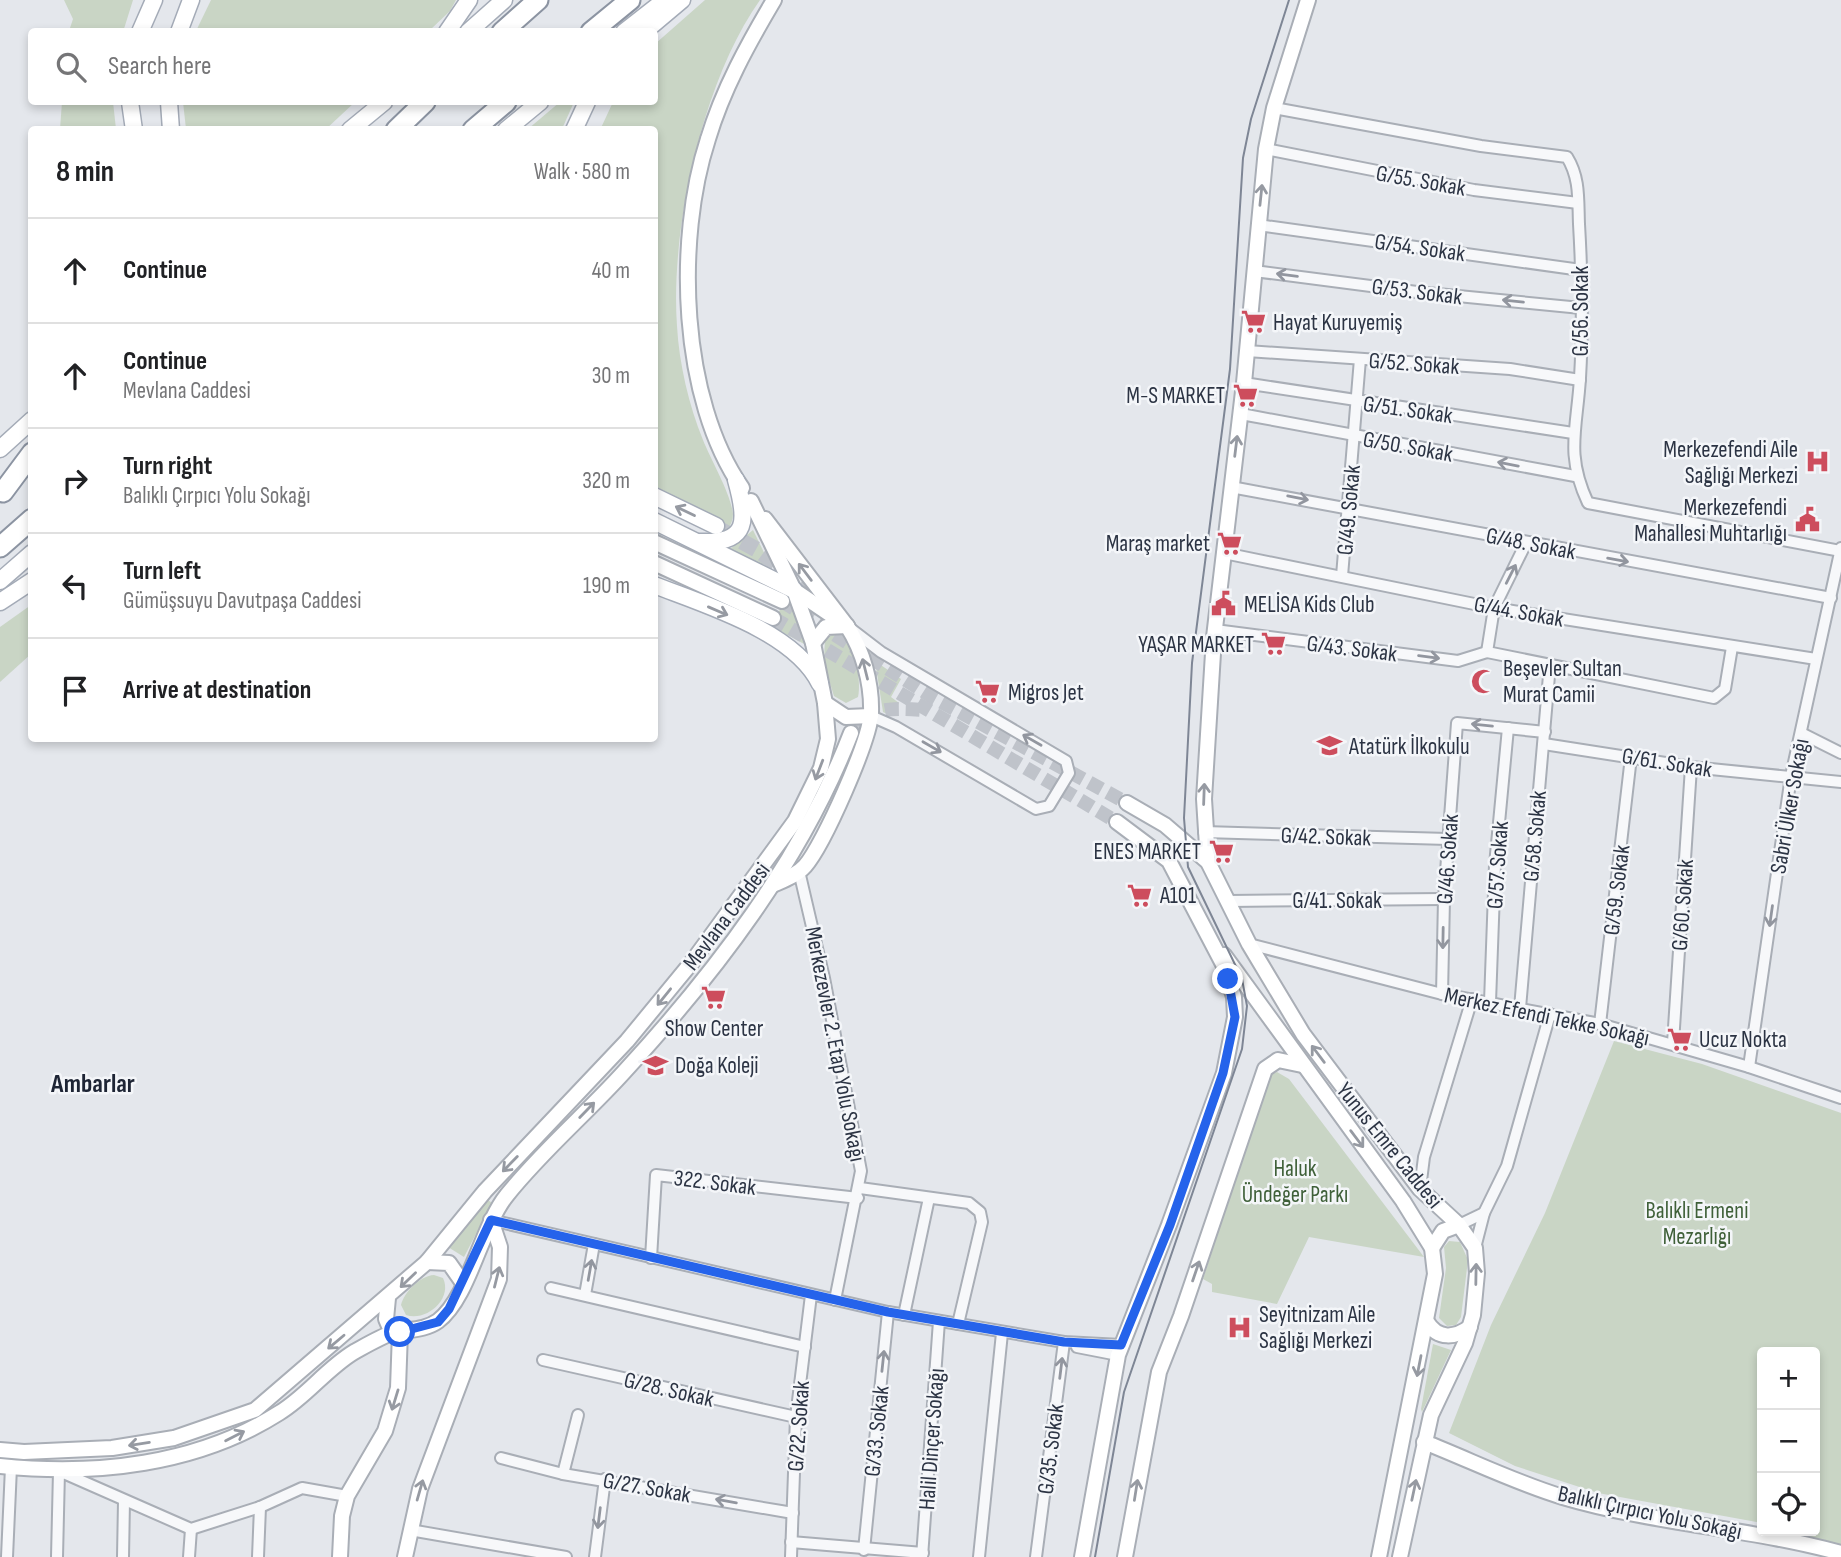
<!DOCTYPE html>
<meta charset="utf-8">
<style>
:root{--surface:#fff;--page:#f6f6f6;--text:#202124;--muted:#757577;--line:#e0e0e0}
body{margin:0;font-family:"Sofia Sans Condensed",sans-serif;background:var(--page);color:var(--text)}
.controls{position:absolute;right:21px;bottom:21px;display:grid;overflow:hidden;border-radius:7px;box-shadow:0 4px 10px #0003}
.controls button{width:63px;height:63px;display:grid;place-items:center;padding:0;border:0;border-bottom:2px solid var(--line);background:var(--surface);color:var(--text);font:35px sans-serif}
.stop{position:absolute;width:21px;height:21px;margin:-16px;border:5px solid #2563eb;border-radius:50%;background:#fff}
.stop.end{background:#2563eb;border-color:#fff;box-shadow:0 2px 7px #0008}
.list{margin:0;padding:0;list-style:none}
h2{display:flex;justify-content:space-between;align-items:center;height:91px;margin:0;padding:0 28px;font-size:30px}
h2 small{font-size:23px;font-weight:400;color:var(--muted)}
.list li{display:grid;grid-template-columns:46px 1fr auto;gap:21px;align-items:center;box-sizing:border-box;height:105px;padding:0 28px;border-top:2px solid var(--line)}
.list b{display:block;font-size:26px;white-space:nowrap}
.list p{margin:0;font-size:23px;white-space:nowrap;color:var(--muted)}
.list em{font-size:23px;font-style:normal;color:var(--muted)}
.icon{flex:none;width:38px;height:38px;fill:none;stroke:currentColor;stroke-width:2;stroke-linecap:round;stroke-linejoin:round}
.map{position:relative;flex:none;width:1841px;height:1557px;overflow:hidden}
.search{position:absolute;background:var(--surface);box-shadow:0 4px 10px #0003;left:28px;top:28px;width:630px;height:77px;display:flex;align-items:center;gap:18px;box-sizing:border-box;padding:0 24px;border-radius:7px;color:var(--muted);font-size:26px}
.panel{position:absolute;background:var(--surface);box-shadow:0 4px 10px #0003;left:28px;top:126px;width:630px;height:616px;border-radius:7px}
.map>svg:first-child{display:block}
</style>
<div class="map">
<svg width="1841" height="1557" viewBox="0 0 1841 1557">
<rect width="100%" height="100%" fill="#e4e7ec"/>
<g fill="#c9d5c5">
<path d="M64,0h69l-10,32 -54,-1 4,-12z"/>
<path d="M211,0h245l-6,11 -21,20h-233z"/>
<path d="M705,0h55c-57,80 -90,228 -83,326 2,37 12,80 26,114 8,20 28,54 30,74 0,6 -2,10 -5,15l-14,5 6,-14 -65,-34 -1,-356h-54l13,-28h41l1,-58z"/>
<path d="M62,102h51l3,27h-56z"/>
<path d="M183,102h172l-30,28 -139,-1z"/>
<path d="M560,102h14l-12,27h-34z"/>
<path d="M753,530l19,39 -43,-19z"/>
<path d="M788,595l18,50 -35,-19z"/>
<path d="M31,605v49l-31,28v-55z"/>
<path d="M834,634c20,6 28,45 24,63l-12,6 -12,-7c-5,-16 -13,-41 -8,-58z"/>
<path d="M875,661l26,18 -10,18 8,6 -8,13 -8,-4z"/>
<path d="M1614,1041l88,23 139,49v432l-51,-14h25v-179h-53v171l-164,-30 -83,-27 -66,-33 42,-108 54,-112z"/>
<path d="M1277,1072l12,7 135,178 -115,-20 -32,67 -65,-12v-8l-9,-5 65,-203z"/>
<path d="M488,1200l4,3 -28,54 -16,-10z"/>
<path d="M1449,1241l11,1 8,18 -7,57 -5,8 -9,1 -8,-8 7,-50 -2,-21z"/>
<path d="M434,1275l9,3c10,21 -17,44 -37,37l-5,-10c3,-13 19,-29 33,-30z"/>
<path d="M1433,1344l18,6 -29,62 -1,-3z"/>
</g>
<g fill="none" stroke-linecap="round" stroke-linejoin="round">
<g stroke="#bfc3ca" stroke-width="14" stroke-dasharray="14 7" stroke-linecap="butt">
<path d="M782,601l152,97 193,105"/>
<path d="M773,618l344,204"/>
<path d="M851,733c19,-27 42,-25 72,-23"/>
</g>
<g stroke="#bfc3ca" stroke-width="16" stroke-dasharray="16 8" stroke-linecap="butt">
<path d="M721,530l38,21 68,51"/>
<path d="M856,634l16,24"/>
</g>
<defs>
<g id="street">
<path d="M1274,108l207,38 86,11c13,21 11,42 12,67 3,51 4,103 1,154 -3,51 -15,76 8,125l253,48"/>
<path d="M1266,149l208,41 104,13"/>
<path d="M1258,225l323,45"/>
<path d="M1254,271l163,21 164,16"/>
<path d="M1247,351l263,18 70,11"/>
<path d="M1244,383l329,50"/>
<path d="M1241,414l334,62"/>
<path d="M1231,487l600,111"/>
<path d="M1224,553l270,55 322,51"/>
<path d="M1342,576l18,-217"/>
<path d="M851,629l30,23 185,109 3,12 -20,33 -13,3 -140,-82 -25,-11"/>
<path d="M1215,630l243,31 29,-9"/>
<path d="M1487,652l227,46 11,-9 7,-42"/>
<path d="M1487,652l7,-44 32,-65"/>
<path d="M1801,733l40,20"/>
<path d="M1544,744l147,23 150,15"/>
<path d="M1204,832l244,7"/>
<path d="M799,871l25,107 37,193 -26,129"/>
<path d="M1229,901l215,-2"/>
<path d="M1249,944l193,50 158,30 149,43 92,31"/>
<path d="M1442,994l2,-95 13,-176 88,9"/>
<path d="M1490,1002l5,-137 13,-137"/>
<path d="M1520,1008l30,-344"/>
<path d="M1600,1024l31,-267"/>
<path d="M1673,1043l18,-276"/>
<path d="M1749,1067l42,-291 50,-228"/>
<path d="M860,1188l109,15 11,9 2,10 -24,102"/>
<path d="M1420,1189l4,-32 48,-158"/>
<path d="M491,1220l397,92 176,30 57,3"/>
<path d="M1459,1225l25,-12"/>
<path d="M1475,1248l9,-35 23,-47 43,-152"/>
<path d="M651,1258l5,-83 202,23"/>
<path d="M551,1288l254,59"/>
<path d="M585,1295l9,-51"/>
<path d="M904,1315l25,-117"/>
<path d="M1077,1347l41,8"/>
<path d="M543,1360l253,57"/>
<path d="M501,1458l62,16 230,39"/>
<path d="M563,1474l15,-59"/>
<path d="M410,1530l156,27"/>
<path d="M791,1542l132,11"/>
<path d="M864,1550l24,-238"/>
<path d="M7,1557l4,-90"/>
<path d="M57,1557l2,-86 132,58 69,-22 42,-19 45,8"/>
<path d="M123,1557l1,-56"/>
<path d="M189,1557l2,-28"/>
<path d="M258,1557l2,-50"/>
<path d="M595,1557l10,-78"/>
<path d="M791,1557l5,-140 15,-122"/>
<path d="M922,1557l17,-236"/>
<path d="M979,1557l23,-224"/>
<path d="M1036,1557l28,-215"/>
</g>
<g id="secondary">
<path d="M742,488c-62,-89 -67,-248 -34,-349 15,-50 40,-95 66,-139"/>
<path d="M765,519l82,107"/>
<path d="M654,542l128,59"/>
<path d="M654,563l119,55"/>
<path d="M813,643l13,-16 21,-1"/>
<path d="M825,703l21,14 25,-1"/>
<path d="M1127,803l38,22 43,37 41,82 54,90 117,155 39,36 16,23 2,25 -4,42 -8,28 -34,72 -31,142"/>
<path d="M1208,862l-4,-63 10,-162 30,-254 22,-234 8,-41 34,-108"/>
<path d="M773,885c11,-5 24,-10 32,-19 19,-22 65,-126 66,-153 1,-30 -8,-62 -24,-87l-53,-36"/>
<path d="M1224,955l179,246 29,47 3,26 -56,283"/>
<path d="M1432,1248l11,-17 16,-6"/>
<path d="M427,1262l22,1 14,20"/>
<path d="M388,1298l-2,21 6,14"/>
<path d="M1427,1322c11,18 28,16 43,5"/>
<path d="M1424,1442c46,18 92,41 139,55 91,27 187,31 278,56"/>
<path d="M0,1450l24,2 88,-4 62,-10 81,-28 172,-148 58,-71 142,-150 65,-79 103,-141 26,-53 7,-29 -3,-36 -12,-60 -19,-53 -43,-89"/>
<path d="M0,1466c95,10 197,-1 279,-53 28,-17 47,-44 75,-61 11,-6 26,-15 38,-19 15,-4 32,-2 46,-12 31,-23 43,-94 69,-126 35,-44 79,-81 117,-123 91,-99 178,-212 227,-339"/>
<path d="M340,1557l2,-41 5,-20 38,-65 13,-43 2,-56"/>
<path d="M405,1557l15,-68 79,-210 1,-32 -9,-27"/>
<path d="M1082,1557l36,-202 51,-130 55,-152 11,-56 -1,-20 -11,-33 -54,-103 -52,-39"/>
<path d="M1125,1557l34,-185 22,-56 84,-247 13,-9 24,5"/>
</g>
<g id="primary">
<path d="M140,32l14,-32"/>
<path d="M179,32l12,-32"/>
<path d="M447,32l22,-32"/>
<path d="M468,32l36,-32"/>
<path d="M624,32l41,-32"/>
<path d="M644,32l38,-32"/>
<path d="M130,102l4,28"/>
<path d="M169,102l2,28"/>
<path d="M350,130l34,-28"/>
<path d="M506,130l34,-28"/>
<path d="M574,130l13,-28"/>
<path d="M0,449l32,-29"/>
<path d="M654,496l62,30"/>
<path d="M654,521l140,69"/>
<path d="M700,542c50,2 47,-23 36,-62"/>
<path d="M0,581l32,-28"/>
<path d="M654,585c52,20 141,47 166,99"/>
<path d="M0,602l32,-21"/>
</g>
<g id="highway">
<path d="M502,32l36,-32"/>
<path d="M591,32l39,-32"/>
<path d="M396,130l29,-28"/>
<path d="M473,130l33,-28"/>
<path d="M3,492l29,-39"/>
<path d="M0,547l32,-28"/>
</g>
</defs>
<use href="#street" stroke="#a9aeb6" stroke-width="14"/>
<use href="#secondary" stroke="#a9aeb6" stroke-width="18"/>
<use href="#primary" stroke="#a4abb7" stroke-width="19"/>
<use href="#highway" stroke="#8c94a2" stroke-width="23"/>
<use href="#street" stroke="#f7f8fa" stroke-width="10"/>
<use href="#secondary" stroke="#fff" stroke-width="14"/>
<use href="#primary" stroke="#fff" stroke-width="16"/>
<use href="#highway" stroke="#fff" stroke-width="19"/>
<path stroke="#7e8695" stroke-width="2" d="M1095,1557l29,-165 118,-343 5,-43 -5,-27 -54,-112 -4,-49 8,-155 38,-294 13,-211 8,-39 38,-119"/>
</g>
<defs><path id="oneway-shaft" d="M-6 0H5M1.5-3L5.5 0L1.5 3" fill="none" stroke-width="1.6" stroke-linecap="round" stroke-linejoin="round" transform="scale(1.75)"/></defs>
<g stroke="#969aa2">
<use href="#oneway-shaft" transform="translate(1261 195) rotate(-84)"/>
<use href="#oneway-shaft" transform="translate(1236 446) rotate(-83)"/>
<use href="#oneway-shaft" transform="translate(685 511) rotate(-154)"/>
<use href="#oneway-shaft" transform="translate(805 572) rotate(-127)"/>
<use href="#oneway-shaft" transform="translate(718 611) rotate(23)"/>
<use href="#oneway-shaft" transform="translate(865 669) rotate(-104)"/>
<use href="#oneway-shaft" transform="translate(819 770) rotate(111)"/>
<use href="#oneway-shaft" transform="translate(1204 794) rotate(-88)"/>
<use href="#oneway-shaft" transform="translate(664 997) rotate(129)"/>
<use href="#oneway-shaft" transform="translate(1318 1054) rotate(-127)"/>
<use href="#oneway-shaft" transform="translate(587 1110) rotate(-46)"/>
<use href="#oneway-shaft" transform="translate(1357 1139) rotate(53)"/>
<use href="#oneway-shaft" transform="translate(510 1164) rotate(134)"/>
<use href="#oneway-shaft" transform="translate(1196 1271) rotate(-71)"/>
<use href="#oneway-shaft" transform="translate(1476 1274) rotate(-89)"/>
<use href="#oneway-shaft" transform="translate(497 1277) rotate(-76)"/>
<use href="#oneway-shaft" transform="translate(408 1280) rotate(136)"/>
<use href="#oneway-shaft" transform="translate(336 1342) rotate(140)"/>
<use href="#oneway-shaft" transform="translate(1419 1366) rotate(101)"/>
<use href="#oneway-shaft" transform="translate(395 1400) rotate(107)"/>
<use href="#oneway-shaft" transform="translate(235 1436) rotate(-27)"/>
<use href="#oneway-shaft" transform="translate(139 1444) rotate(171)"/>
<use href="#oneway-shaft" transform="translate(420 1490) rotate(-74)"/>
<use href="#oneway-shaft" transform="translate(1136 1490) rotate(-81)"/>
<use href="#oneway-shaft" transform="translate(1414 1490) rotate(-78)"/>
</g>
<g stroke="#92969f">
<use href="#oneway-shaft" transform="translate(1287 275) rotate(-173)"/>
<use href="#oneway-shaft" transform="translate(1513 301) rotate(-174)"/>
<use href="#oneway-shaft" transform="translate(1508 464) rotate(-169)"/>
<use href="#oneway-shaft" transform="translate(1298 498) rotate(11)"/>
<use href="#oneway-shaft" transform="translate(1618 560) rotate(10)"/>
<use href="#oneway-shaft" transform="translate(1511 574) rotate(-63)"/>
<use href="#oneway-shaft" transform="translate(1429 657) rotate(7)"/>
<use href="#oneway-shaft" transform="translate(1482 725) rotate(-174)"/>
<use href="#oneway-shaft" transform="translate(1032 740) rotate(-150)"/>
<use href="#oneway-shaft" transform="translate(932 747) rotate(30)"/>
<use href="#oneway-shaft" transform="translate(1771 916) rotate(98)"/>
<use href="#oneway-shaft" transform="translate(1443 938) rotate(91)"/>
<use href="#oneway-shaft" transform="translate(590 1270) rotate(-80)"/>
<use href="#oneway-shaft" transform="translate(883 1361) rotate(-84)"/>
<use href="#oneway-shaft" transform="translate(1061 1368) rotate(-83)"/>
<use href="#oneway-shaft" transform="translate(726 1501) rotate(-170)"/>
<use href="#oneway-shaft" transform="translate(599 1518) rotate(97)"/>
</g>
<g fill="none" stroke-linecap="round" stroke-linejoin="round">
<path stroke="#2563eb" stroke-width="9" d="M400,1332l38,-10 11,-13 42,-89 397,92 176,30 57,3 49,-120 53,-152 12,-56 -7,-38"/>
</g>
<defs>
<symbol id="supermarket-bare" viewBox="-9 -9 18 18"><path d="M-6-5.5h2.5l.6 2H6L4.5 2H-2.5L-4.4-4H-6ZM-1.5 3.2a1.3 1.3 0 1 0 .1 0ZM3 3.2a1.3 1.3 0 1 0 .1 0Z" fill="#cd4d5d" stroke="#f4f6f9" stroke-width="2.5" paint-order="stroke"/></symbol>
<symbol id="hospital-bare" viewBox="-9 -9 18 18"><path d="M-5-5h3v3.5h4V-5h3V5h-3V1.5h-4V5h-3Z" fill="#cd4d5d" stroke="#f4f6f9" stroke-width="2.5" paint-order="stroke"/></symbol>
<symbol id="civic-bare" viewBox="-9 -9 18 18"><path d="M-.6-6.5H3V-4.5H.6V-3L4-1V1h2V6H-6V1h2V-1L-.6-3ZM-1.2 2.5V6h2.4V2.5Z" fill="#cd4d5d" stroke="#f4f6f9" stroke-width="2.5" paint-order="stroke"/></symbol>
<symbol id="mosque-bare" viewBox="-9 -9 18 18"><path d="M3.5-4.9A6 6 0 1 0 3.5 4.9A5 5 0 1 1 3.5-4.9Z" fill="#cd4d5d" stroke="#f4f6f9" stroke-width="2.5" paint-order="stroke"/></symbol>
<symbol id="school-bare" viewBox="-9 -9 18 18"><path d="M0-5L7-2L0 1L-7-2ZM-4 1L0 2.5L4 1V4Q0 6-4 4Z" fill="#cd4d5d" stroke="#f4f6f9" stroke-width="2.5" paint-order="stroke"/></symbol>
</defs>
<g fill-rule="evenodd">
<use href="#supermarket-bare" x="1236" y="304" width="35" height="35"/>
<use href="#supermarket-bare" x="1228" y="378" width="35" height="35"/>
<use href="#hospital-bare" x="1800" y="444" width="35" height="35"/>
<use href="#civic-bare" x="1790" y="502" width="35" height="35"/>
<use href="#supermarket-bare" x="1212" y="526" width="35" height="35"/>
<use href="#civic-bare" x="1206" y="586" width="35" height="35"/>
<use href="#supermarket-bare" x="1256" y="626" width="35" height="35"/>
<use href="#mosque-bare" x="1466" y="664" width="35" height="35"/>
<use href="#supermarket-bare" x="970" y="674" width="35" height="35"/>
<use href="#school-bare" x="1312" y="728" width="35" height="35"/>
<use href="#supermarket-bare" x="1204" y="834" width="35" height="35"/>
<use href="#supermarket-bare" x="1122" y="878" width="35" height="35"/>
<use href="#supermarket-bare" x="696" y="980" width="35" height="35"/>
<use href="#supermarket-bare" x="1662" y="1022" width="35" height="35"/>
<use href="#school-bare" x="638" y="1048" width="35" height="35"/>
<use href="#hospital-bare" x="1222" y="1310" width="35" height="35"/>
</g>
<g text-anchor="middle" stroke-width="5" stroke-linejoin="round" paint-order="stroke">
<g font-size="23" fill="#2c3444" stroke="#f4f6f9">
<text transform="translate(1421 180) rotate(10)" y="8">G/55. Sokak</text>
<text transform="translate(1420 247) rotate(8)" y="8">G/54. Sokak</text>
<text transform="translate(1417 291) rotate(7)" y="8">G/53. Sokak</text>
<text transform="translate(1580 311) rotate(-90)" y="8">G/56. Sokak</text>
<text transform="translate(1414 363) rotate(4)" y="8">G/52. Sokak</text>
<text transform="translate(1408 409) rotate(8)" y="8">G/51. Sokak</text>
<text transform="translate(1408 446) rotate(10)" y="8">G/50. Sokak</text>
<text transform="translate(1348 510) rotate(-85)" y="8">G/49. Sokak</text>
<text transform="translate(1531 543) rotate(11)" y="8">G/48. Sokak</text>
<text transform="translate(1519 611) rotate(10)" y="8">G/44. Sokak</text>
<text transform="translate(1352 648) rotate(7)" y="8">G/43. Sokak</text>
<text transform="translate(1667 762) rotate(9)" y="8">G/61. Sokak</text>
<text transform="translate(1789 806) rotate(-80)" y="8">Sabri Ülker Sokağı</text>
<text transform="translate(1326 836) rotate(2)" y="8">G/42. Sokak</text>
<text transform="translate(1534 836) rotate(-85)" y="8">G/58. Sokak</text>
<text transform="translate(1447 859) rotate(-86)" y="8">G/46. Sokak</text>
<text transform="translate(1497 865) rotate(-86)" y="8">G/57. Sokak</text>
<text transform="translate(1616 890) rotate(-83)" y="8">G/59. Sokak</text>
<text x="1337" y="908">G/41. Sokak</text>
<text transform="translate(1682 905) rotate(-86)" y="8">G/60. Sokak</text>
<text transform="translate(726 916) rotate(-53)" y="8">Mevlana Caddesi</text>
<text transform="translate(1547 1016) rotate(12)" y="8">Merkez Efendi Tekke Sokağı</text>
<text transform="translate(836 1044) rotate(79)" y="8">Merkezevler 2. Etap Yolu Sokağı</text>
<text transform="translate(1390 1145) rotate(51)" y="8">Yunus Emre Caddesi</text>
<text transform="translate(715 1182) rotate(7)" y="8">322. Sokak</text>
<text transform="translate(669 1389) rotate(13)" y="8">G/28. Sokak</text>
<text transform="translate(798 1426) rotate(-86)" y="8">G/22. Sokak</text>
<text transform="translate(876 1431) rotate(-84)" y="8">G/33. Sokak</text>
<text transform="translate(931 1439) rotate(-86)" y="8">Halil Dinçer Sokağı</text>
<text transform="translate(1050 1449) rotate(-83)" y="8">G/35. Sokak</text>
<text transform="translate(647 1487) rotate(10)" y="8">G/27. Sokak</text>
<text transform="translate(1650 1512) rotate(12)" y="8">Balıklı Çırpıcı Yolu Sokağı</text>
</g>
<g font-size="23" fill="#2c3444" stroke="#f4f6f9" text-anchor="start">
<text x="1273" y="330">Hayat Kuruyemiş</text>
<text x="1225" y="403" text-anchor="end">M-S MARKET</text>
<text x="1798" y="457" text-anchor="end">Merkezefendi Aile<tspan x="1798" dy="26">Sağlığı Merkezi</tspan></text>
<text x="1787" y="515" text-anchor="end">Merkezefendi<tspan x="1787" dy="26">Mahallesi Muhtarlığı</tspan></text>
<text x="1210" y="551" text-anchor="end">Maraş market</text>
<text x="1244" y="612">MELİSA Kids Club</text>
<text x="1254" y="652" text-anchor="end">YAŞAR MARKET</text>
<text x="1503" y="676">Beşevler Sultan<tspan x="1503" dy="26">Murat Camii</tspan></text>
<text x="1008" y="700">Migros Jet</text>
<text x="1349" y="754">Atatürk İlkokulu</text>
<text x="1201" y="859" text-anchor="end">ENES MARKET</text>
<text x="1160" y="903">A101</text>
<text x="714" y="1036" text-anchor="middle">Show Center</text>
<text x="1699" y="1047">Ucuz Nokta</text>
<text x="675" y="1073">Doğa Koleji</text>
<text x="1259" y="1322">Seyitnizam Aile<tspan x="1259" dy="26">Sağlığı Merkezi</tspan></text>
</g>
<g font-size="23" fill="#3f6039" stroke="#f4f6f9">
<text x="1295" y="1176">Haluk<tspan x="1295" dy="26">Ündeğer Parkı</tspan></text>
<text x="1697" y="1218">Balıklı Ermeni<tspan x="1697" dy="26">Mezarlığı</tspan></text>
</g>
<g font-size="26" font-weight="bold" fill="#1e2535" stroke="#f4f6f9">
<text x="93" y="1092">Ambarlar</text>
</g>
</g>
</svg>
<div class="controls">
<button>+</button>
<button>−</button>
<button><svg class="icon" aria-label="locate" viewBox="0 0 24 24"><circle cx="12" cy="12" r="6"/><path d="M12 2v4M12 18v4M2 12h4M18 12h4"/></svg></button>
</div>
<div class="stop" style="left:400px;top:1332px"></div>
<div class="stop end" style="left:1228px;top:979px"></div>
<div class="search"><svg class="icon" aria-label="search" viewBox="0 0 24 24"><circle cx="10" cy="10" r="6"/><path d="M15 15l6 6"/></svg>Search here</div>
<section class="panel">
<h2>8 min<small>Walk · 580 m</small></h2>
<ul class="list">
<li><svg class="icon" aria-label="ahead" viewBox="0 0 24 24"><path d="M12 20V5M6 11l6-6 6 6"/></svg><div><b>Continue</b></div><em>40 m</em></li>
<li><svg class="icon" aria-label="ahead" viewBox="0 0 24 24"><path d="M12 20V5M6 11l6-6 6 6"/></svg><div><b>Continue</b><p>Mevlana Caddesi</p></div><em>30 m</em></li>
<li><svg class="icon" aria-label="right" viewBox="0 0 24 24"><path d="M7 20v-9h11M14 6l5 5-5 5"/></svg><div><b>Turn right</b><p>Balıklı Çırpıcı Yolu Sokağı</p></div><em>320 m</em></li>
<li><svg class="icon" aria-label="left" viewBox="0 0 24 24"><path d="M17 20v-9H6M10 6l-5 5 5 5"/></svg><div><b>Turn left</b><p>Gümüşsuyu Davutpaşa Caddesi</p></div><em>190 m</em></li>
<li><svg class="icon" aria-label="arrive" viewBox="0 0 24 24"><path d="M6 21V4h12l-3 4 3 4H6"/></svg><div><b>Arrive at destination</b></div></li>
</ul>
</section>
</div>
